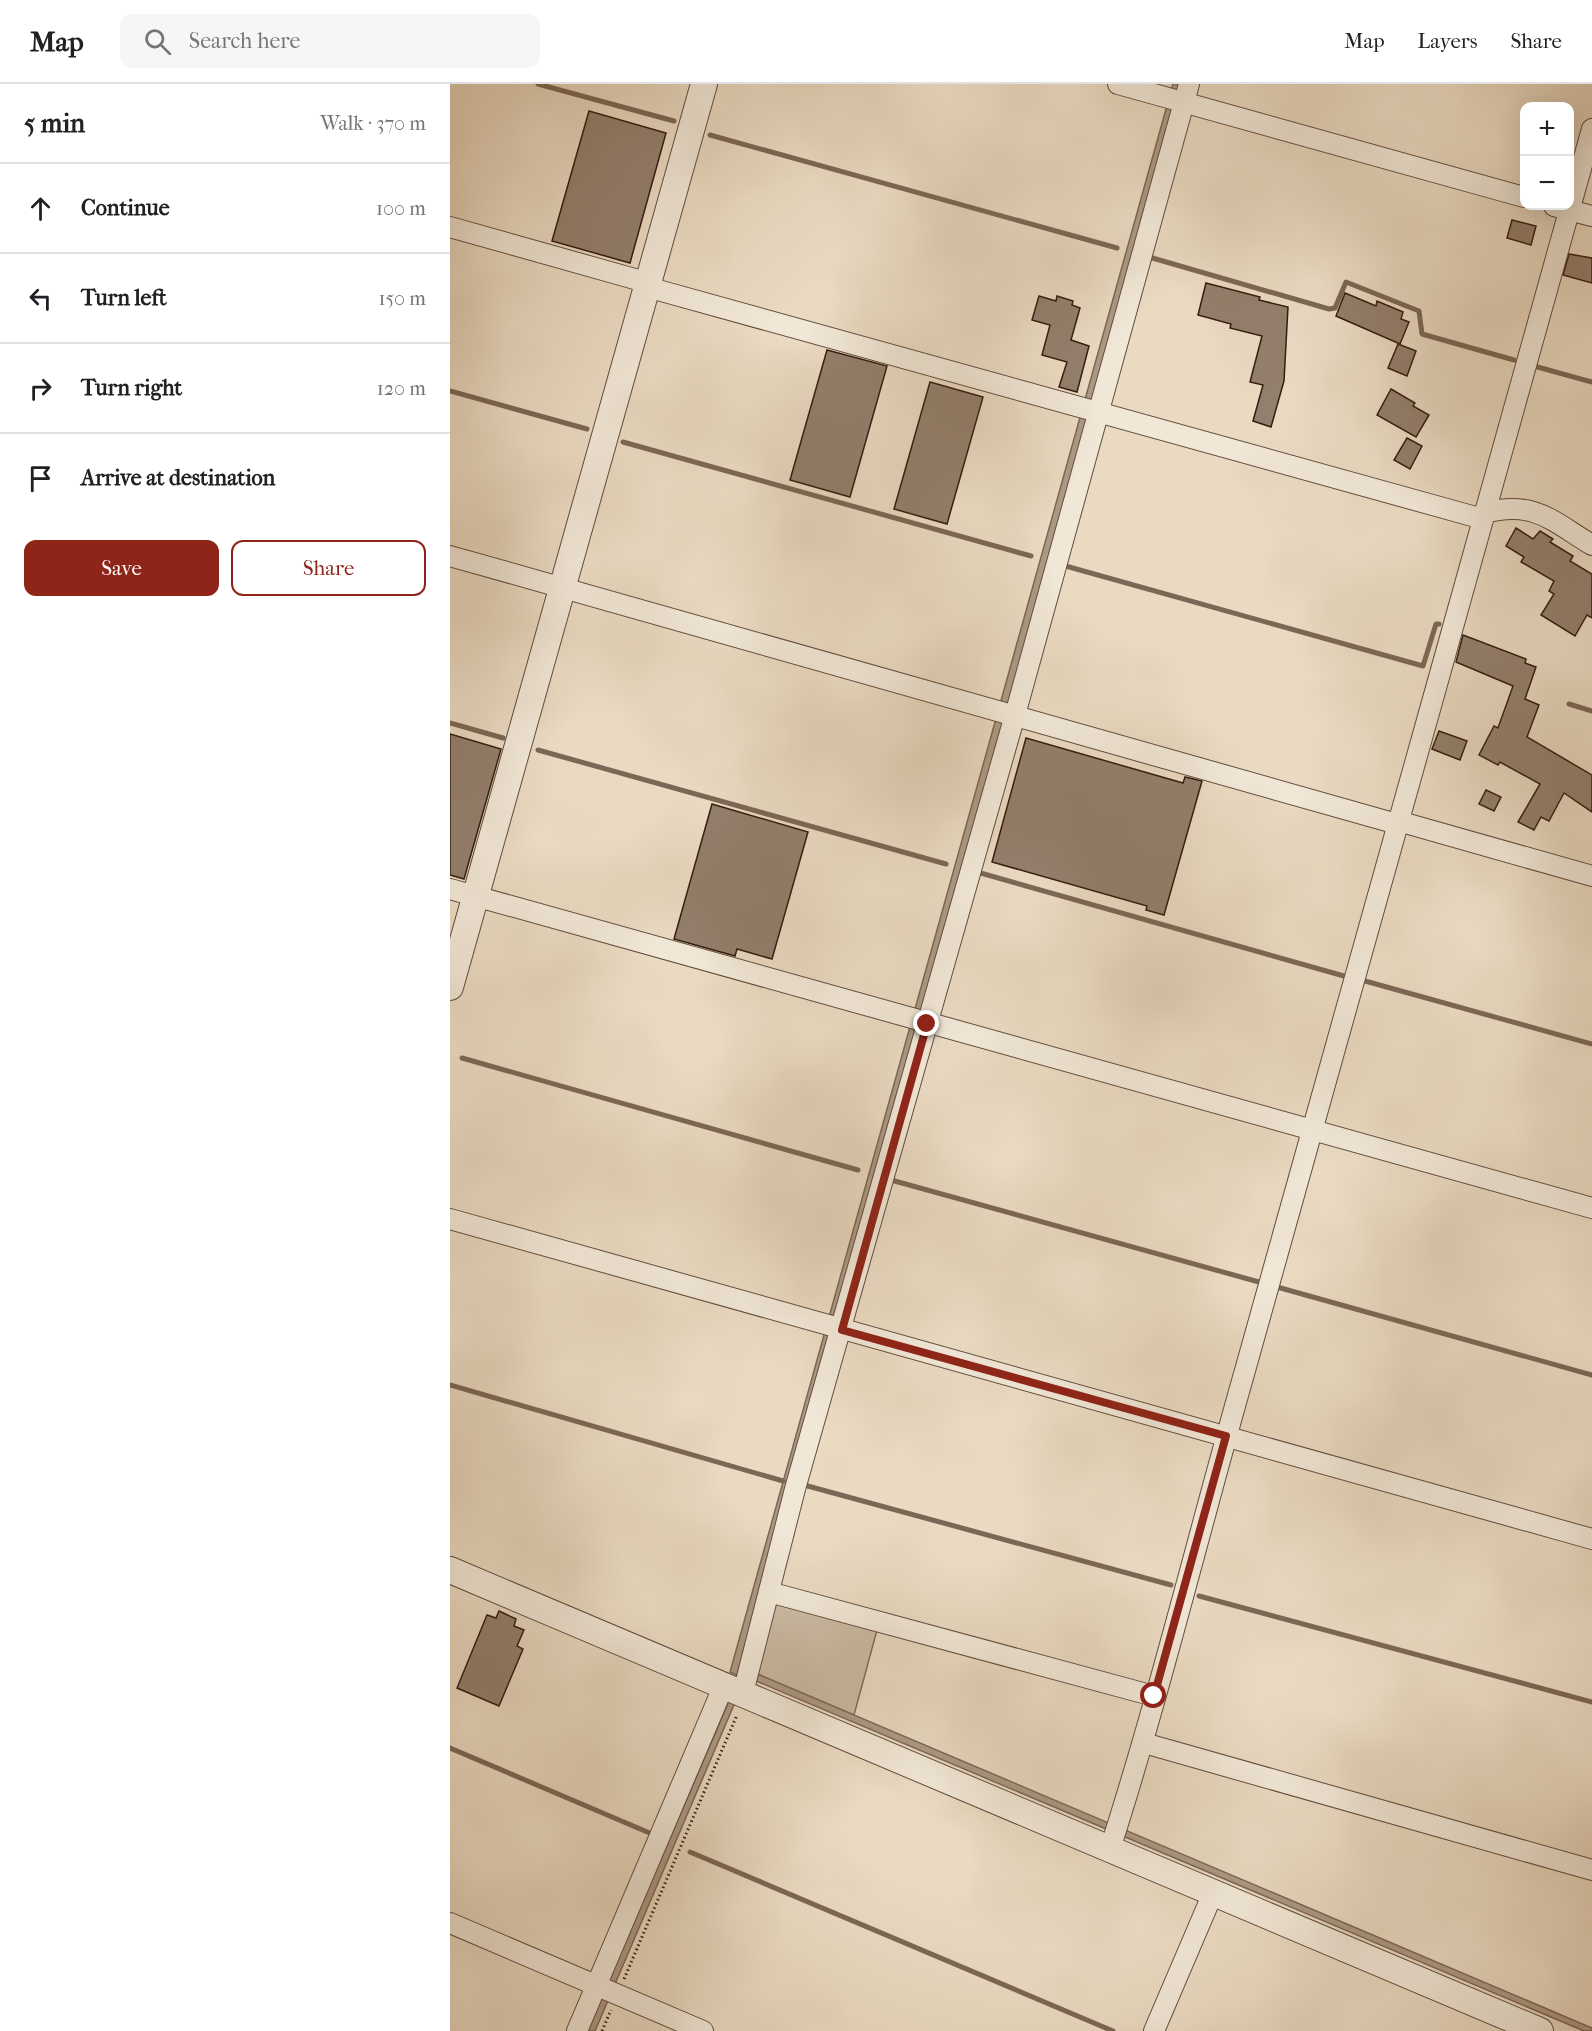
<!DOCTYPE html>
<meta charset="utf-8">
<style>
:root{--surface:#fff;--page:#f6f6f6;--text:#202124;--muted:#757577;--line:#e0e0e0;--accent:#8f2418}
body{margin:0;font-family:"IM FELL French Canon",serif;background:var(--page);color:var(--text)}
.controls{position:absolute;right:18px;top:18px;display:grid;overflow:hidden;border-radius:12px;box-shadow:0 6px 24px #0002}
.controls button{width:54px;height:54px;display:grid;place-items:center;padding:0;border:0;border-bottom:2px solid var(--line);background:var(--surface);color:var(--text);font:30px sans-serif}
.stop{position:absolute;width:18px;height:18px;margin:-14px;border:4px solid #8f2418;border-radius:50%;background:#fff}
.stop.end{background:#8f2418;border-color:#fff;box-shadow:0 2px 6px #0008}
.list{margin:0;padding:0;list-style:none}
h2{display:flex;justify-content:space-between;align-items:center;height:78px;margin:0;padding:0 24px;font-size:26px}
h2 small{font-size:20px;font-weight:400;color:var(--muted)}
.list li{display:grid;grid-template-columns:39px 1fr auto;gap:18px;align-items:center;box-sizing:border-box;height:90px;padding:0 24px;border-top:2px solid var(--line)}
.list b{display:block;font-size:22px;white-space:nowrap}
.list em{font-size:20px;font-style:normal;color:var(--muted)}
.actions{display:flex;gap:12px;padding:18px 24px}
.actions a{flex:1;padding:14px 0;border:2px solid var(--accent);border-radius:12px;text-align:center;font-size:21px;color:var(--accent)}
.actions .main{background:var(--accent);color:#fff}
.icon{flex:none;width:33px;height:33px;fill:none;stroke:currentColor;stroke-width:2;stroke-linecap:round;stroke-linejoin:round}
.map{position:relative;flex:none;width:1142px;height:1947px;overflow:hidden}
header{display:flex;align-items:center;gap:36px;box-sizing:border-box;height:84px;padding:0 30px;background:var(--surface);border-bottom:2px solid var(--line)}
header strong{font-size:28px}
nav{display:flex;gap:33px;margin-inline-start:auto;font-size:21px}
.search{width:420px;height:54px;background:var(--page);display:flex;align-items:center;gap:15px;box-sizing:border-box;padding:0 21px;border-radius:12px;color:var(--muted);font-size:22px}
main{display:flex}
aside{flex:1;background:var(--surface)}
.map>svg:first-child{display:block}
</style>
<header>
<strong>Map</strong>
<div class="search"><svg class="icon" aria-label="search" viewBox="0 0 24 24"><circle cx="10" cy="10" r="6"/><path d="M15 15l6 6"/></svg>Search here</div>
<nav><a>Map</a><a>Layers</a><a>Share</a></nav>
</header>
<main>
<aside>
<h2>5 min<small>Walk · 370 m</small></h2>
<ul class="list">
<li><svg class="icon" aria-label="ahead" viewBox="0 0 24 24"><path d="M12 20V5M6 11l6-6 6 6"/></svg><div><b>Continue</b></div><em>100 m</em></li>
<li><svg class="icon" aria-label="left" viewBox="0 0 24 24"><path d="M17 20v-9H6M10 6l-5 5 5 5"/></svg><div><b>Turn left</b></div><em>150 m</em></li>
<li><svg class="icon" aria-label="right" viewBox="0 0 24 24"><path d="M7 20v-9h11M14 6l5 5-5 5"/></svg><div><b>Turn right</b></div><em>120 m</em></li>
<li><svg class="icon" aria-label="arrive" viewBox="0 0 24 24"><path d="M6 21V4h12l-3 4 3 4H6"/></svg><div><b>Arrive at destination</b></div></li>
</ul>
<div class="actions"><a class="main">Save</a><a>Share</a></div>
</aside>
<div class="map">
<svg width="1142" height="1947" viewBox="0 0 1142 1947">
<rect width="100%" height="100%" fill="#eadac2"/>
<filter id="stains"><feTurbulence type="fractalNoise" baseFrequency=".00333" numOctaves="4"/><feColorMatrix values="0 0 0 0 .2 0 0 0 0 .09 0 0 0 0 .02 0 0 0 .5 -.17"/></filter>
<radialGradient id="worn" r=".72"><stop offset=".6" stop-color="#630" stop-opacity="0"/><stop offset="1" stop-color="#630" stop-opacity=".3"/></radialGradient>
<path fill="#cbbaa4" stroke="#806b5a" stroke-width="1.5" d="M323,1516l104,30 -23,85 -99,-42z"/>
<g fill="#ac9985" stroke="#7c6756" stroke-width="1.5">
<path d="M723,0h10l-446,1591 -7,-3z"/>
<path d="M305,1589l837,355v3h-8l-828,-350z"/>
<path d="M280,1615l6,1 -141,331h-8z"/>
</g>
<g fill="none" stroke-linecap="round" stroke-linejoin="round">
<g stroke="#7c6756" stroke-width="5">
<path d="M88,0l136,37"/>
<path d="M260,51l407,113"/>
<path d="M699,173l180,52 6,-1 11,-26 73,29 3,23 92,26"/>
<path d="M1084,282l58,16"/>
<path d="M0,307l137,38"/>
<path d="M173,358l408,114"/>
<path d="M612,481l361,101 13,-42h3"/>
<path d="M1119,620l23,7"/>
<path d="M0,639l53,15"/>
<path d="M88,666l408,114"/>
<path d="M527,788l367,104"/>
<path d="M915,897l227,63"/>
<path d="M12,974l396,112"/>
<path d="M441,1096l368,102"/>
<path d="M827,1203l315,88"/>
<path d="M0,1301l333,96"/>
<path d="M354,1401l367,100"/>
<path d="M749,1512l393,106"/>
<path d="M0,1664l202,86"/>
<path d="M240,1768l423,179"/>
</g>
</g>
<g fill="#937f6d" stroke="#351c10" stroke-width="1.5">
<path d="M139,27l77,22 -36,130 -78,-22z"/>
<path d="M1062,136l24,6 -5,19 -24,-7z"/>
<path d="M1119,170l23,4v25l-29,-8z"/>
<path d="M756,199l54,14 -1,3 29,7 -4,74 -13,46 -18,-6 10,-36 -13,-3 12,-46 -32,-8 1,-4 -33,-9z"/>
<path d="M895,209l31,13 1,-5 26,11 -2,7 8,3 -9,22 -64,-28z"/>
<path d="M589,212l17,5 1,-5 16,5 -1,4 8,3 -9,32 18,6 -12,46 -18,-5 8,-25 -25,-7 8,-30 -18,-5z"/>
<path d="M948,260l18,7 -9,25 -19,-8z"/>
<path d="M377,266l60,16 -37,131 -60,-17z"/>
<path d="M480,298l53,15 -36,127 -53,-15z"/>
<path d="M941,305l24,14 -2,3 16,9 -13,22 -39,-22z"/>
<path d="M957,354l15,8 -12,23 -16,-9z"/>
<path d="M1066,444l17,11 7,-8 13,8 -3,3 23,14 -3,5 22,13v44l-5,-3 -12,21 -34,-21 13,-21 -5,-3 5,-10 -33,-19 3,-5 -18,-11z"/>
<path d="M1013,551l63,24 -1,4 11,4 -11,32 14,6 -12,32 65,38v37l-28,-19 -15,28 -8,-4 -7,13 -16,-8 22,-38 -40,-22 -2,3 -19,-10 15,-29 4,2 15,-42 -57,-24z"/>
<path d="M989,647l28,10 -7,19 -28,-11z"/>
<path d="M0,650l51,15 -37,130 -14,-4z"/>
<path d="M576,654l157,45 2,-6 17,4 -38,134 -18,-5 1,-4 -155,-44z"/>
<path d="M1036,706l15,7 -7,14 -15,-7z"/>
<path d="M262,720l96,28 -36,127 -35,-10 -2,7 -61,-17z"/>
<path d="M49,1527l17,8 -2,7 10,4 -7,16 6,3 -24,57 -42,-18 30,-73 9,3z"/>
</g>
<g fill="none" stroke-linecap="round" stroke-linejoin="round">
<defs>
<g id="minor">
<path d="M668,0l406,113"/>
<path d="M1104,122l38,10"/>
<path d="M0,143l199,56"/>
<path d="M197,203l836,232"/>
<path d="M1034,429c51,-13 68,8 108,32"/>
<path d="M0,472l947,268"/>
<path d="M948,737l194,55"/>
<path d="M0,805l1142,319"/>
<path d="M0,1135l1142,320"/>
<path d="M319,1508l385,104"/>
<path d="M293,1609l52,-204 220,-774 174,-631"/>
<path d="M694,1659l448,127"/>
<path d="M660,1765c50,-156 89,-317 134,-475 118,-415 231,-830 348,-1245"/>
<path d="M0,1839l253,108"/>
<path d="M127,1947l147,-346"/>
<path d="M704,1947l59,-138"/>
</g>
<g id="tertiary">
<path d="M0,903l254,-903"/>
<path d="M0,1486l1090,461"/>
</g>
</defs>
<use href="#minor" stroke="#624c3c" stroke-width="22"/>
<use href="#tertiary" stroke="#624c3c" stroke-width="28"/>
<g stroke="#351c10" stroke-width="3" stroke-dasharray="1.5 3" stroke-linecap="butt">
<path d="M174,1895l113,-264"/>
<path d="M152,1947l9,-21"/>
</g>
<use href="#minor" stroke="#f1e7d7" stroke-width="20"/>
<use href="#tertiary" stroke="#f1e7d7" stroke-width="26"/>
</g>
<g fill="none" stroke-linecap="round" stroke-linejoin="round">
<path stroke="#8f2418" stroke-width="8" d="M477,940l-85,306 384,106 -72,260"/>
</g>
<rect width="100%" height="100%" filter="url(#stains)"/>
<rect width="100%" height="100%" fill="url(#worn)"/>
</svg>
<div class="controls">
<button>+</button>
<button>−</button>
</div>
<div class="stop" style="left:704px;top:1612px"></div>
<div class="stop end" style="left:477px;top:940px"></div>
</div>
</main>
